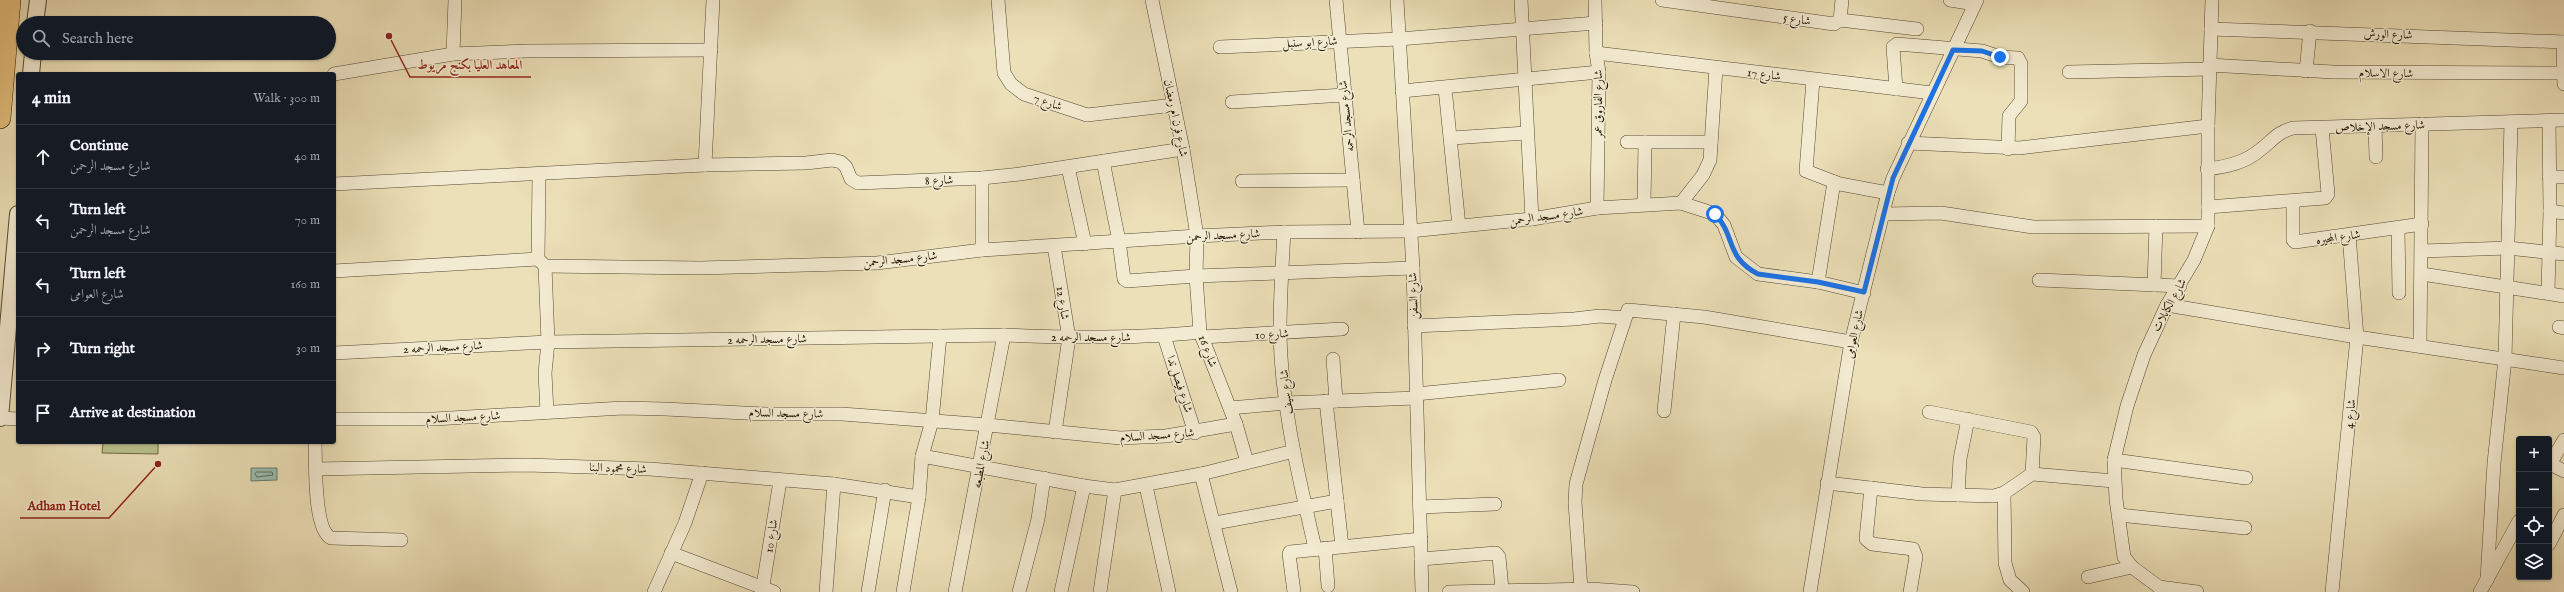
<!DOCTYPE html>
<meta charset="utf-8">
<style>
:root{--surface:#171b24;--page:#20242c;--text:#f1f3f6;--muted:#9ea1a6;--line:#363941}
body{margin:0;font-family:"IM FELL English",Amiri,serif;background:var(--page);color:var(--text)}
.controls{position:absolute;right:12px;bottom:12px;display:grid;overflow:hidden;border-radius:4px;box-shadow:0 1px 3px #0004}
.controls button{width:36px;height:36px;display:grid;place-items:center;padding:0;border:0;border-bottom:1px solid var(--line);background:var(--surface);color:var(--text);font:20px sans-serif}
.stop{position:absolute;width:12px;height:12px;margin:-9px;border:3px solid #1a73e8;border-radius:50%;background:#fff}
.stop.end{background:#1a73e8;border-color:#fff;box-shadow:0 1px 4px #0008}
.list{margin:0;padding:0;list-style:none}
h2{display:flex;justify-content:space-between;align-items:center;height:52px;margin:0;padding:0 16px;font-size:17px}
h2 small{font-size:13px;font-weight:400;color:var(--muted)}
.list li{display:grid;grid-template-columns:26px 1fr auto;gap:12px;align-items:center;box-sizing:border-box;height:64px;padding:0 16px;border-top:1px solid var(--line)}
.list b{display:block;font-size:15px;white-space:nowrap}
.list p{margin:0;font-size:13px;white-space:nowrap;color:var(--muted)}
.list em{font-size:13px;font-style:normal;color:var(--muted)}
.icon{flex:none;width:22px;height:22px;fill:none;stroke:currentColor;stroke-width:2;stroke-linecap:round;stroke-linejoin:round}
.map{position:relative;flex:none;width:2564px;height:592px;overflow:hidden}
.search{position:absolute;background:var(--surface);box-shadow:0 1px 3px #0004;left:16px;top:16px;width:320px;height:44px;display:flex;align-items:center;gap:10px;box-sizing:border-box;padding:0 14px;border-radius:22px;color:var(--muted);font-size:15px}
.panel{position:absolute;background:var(--surface);box-shadow:0 1px 3px #0004;left:16px;top:72px;width:320px;height:372px;border-radius:4px}
.map>svg:first-child{display:block}
</style>
<div class="map">
<svg width="2564" height="592" viewBox="0 0 2564 592">
<rect width="100%" height="100%" fill="#ece0b8"/>
<filter id="stains"><feTurbulence type="fractalNoise" baseFrequency=".005" numOctaves="4"/><feColorMatrix values="0 0 0 0 .2 0 0 0 0 .09 0 0 0 0 .02 0 0 0 .5 -.17"/></filter>
<radialGradient id="worn" r=".72"><stop offset=".6" stop-color="#630" stop-opacity="0"/><stop offset="1" stop-color="#630" stop-opacity=".3"/></radialGradient>
<path fill="#bac28d" stroke="#6e6c49" d="M103,442h55v12l-56,-1z"/>
<path fill="#99bdaf" stroke="#697a6b" d="M251,468h26v12l-26,1z"/>
<g fill="none" stroke-linecap="round" stroke-linejoin="round">
<path stroke="#5e6a5a" stroke-width="1" d="M257,472h15l1,3 -16,2 -2,-3z"/>
<defs>
<g id="minor">
<path d="M998,0l6,73 7,11 13,10 63,21 87,-10"/>
<path d="M1152,0l31,149 14,87 -1,40 4,56 36,92 11,38"/>
<path d="M1336,0l22,232"/>
<path d="M1397,0l16,268 9,324"/>
<path d="M1521,0l11,219"/>
<path d="M1595,0l1,53 3,19 -2,136"/>
<path d="M1662,0l172,24 6,-4 2,-20"/>
<path d="M1950,0l25,4"/>
<path d="M1840,20l77,9"/>
<path d="M2211,29l353,13"/>
<path d="M2563,42l1,42"/>
<path d="M1220,47l179,-8 197,-16"/>
<path d="M1596,53l336,40"/>
<path d="M453,54l2,-54"/>
<path d="M2209,65l124,7 229,1"/>
<path d="M2306,71l4,-40"/>
<path d="M2069,72l141,-3"/>
<path d="M334,74l119,-20 74,-3 184,-1"/>
<path d="M1813,80l-7,91 34,13 48,9"/>
<path d="M1445,88l14,138"/>
<path d="M1896,89l-3,-42 4,-3 85,7 18,6 18,1 3,6v37l-12,15 -1,33"/>
<path d="M1402,91l197,-19"/>
<path d="M1232,102l112,-7"/>
<path d="M2375,126l1,31"/>
<path d="M1452,138l74,-5"/>
<path d="M1627,142h84"/>
<path d="M1908,143l111,5 189,-22"/>
<path d="M1103,161l16,80 5,38 3,2 69,-5 217,-8"/>
<path d="M705,165l8,-165"/>
<path d="M1068,167l17,77"/>
<path d="M2207,169c19,-2 38,-6 53,-19 12,-9 17,-18 33,-22l271,-8"/>
<path d="M539,175l-1,84 7,7 3,76 -3,31 2,39"/>
<path d="M2549,177h15"/>
<path d="M1242,181l111,-1"/>
<path d="M334,184l371,-19 101,-2 26,-3 9,2 5,5 5,12 7,4 124,-5 38,-4 163,-25"/>
<path d="M2293,201v39l2,2 127,-18"/>
<path d="M1681,203l22,-28 7,-15 6,-92"/>
<path d="M1644,204l1,-62"/>
<path d="M2208,207l117,-9 3,-4 -6,-66"/>
<path d="M2550,211l14,2"/>
<path d="M1883,214l58,-1 92,14 175,-1"/>
<path d="M2398,228l1,65"/>
<path d="M1284,232c-2,33 -4,67 -4,100 1,73 19,146 35,216"/>
<path d="M1054,246l15,92 -14,94"/>
<path d="M982,250v-72"/>
<path d="M2423,251l85,-3 56,6"/>
<path d="M545,266l155,2 177,-5 105,-13 215,-14 87,-4 126,-1 122,-12 65,-11 84,-5 34,11 9,11 12,32 22,17 60,8 46,11"/>
<path d="M334,271l204,-12"/>
<path d="M2422,274l142,22"/>
<path d="M2039,280l141,6"/>
<path d="M1818,282l16,-100"/>
<path d="M2154,285l2,-59"/>
<path d="M2548,293l2,-82 -1,-90"/>
<path d="M2167,305l190,32 207,31"/>
<path d="M1414,326l160,-7 26,-3 25,2"/>
<path d="M2559,327l5,1"/>
<path d="M1164,336l31,97"/>
<path d="M1202,337l140,-8"/>
<path d="M2420,345l2,-221"/>
<path d="M334,353l214,-11 456,-7c66,3 131,4 196,-3"/>
<path d="M1333,359l3,42"/>
<path d="M1416,394l143,-14"/>
<path d="M1326,401l16,145"/>
<path d="M1230,408l56,-5 130,-5"/>
<path d="M1664,411l10,-97"/>
<path d="M1929,412l102,20 3,5 -2,37"/>
<path d="M0,418l18,1"/>
<path d="M334,419h100l189,-11 42,1 101,5h76l146,11 132,13 46,-2 70,-12"/>
<path d="M315,442c1,20 -2,87 16,96l70,2"/>
<path d="M922,456l162,30 31,4 86,-16 93,-23"/>
<path d="M2114,460l132,18"/>
<path d="M2550,464l14,7"/>
<path d="M2549,466l15,-26"/>
<path d="M316,469l211,-4 123,4 184,15 85,13"/>
<path d="M1201,474l30,118"/>
<path d="M1827,483l95,11 72,2 10,-3 28,-19 82,7"/>
<path d="M1146,486l23,106"/>
<path d="M1871,488l-5,51 6,5 41,5 3,8 -6,35"/>
<path d="M2004,493l1,70 5,17 13,12"/>
<path d="M1958,495l2,-36 8,-40"/>
<path d="M1420,507l75,-3"/>
<path d="M2119,515l126,13"/>
<path d="M1215,523l122,-22"/>
<path d="M2549,544l15,-29"/>
<path d="M1325,548l3,38"/>
<path d="M671,553l103,39"/>
<path d="M1421,559l75,-6 3,4 3,32"/>
<path d="M2088,577l44,-10"/>
<path d="M2487,580l7,-117 11,-104 6,-237"/>
<path d="M2159,587l38,5"/>
<path d="M1581,589l-6,-87 1,-18 29,-104 23,-70 76,7 147,25"/>
<path d="M654,592l31,-69 17,-50"/>
<path d="M762,592l18,-111"/>
<path d="M826,592l8,-108"/>
<path d="M868,592l17,-102"/>
<path d="M903,592l16,-95 3,-41 10,-35 8,-85"/>
<path d="M955,592l49,-257"/>
<path d="M1019,592l19,-73 6,-41"/>
<path d="M1061,592l23,-106"/>
<path d="M1100,592l15,-102"/>
<path d="M1294,592l-5,-38 1,-2 131,-13"/>
<path d="M1449,592l142,-3 42,3"/>
<path d="M1810,592l41,-250 37,-149 5,-15 84,-178"/>
<path d="M2161,592l-2,-5 -27,-20 -8,-10 -8,-58 -2,-39 13,-54 17,-51 23,-50 27,-45 14,-34v-100l4,-126"/>
<path d="M2332,592l25,-255 -8,-102"/>
<path d="M2480,592l39,-71"/>
</g>
<g id="tertiary">
<path d="M35,23l3,-23"/>
<path d="M31,74l2,-21"/>
<path d="M0,418l18,-204"/>
</g>
<path id="trunk" d="M0,118l10,-118"/>
</defs>
<use href="#minor" stroke="#544832" stroke-width="14"/>
<use href="#tertiary" stroke="#544832" stroke-width="18"/>
<use href="#trunk" stroke="#221605" stroke-width="22"/>
<use href="#minor" stroke="#f3ebd1" stroke-width="13"/>
<use href="#tertiary" stroke="#f3ebd1" stroke-width="16"/>
<use href="#trunk" stroke="#e6c07c" stroke-width="21"/>
</g>
<g fill="none" stroke-linecap="round" stroke-linejoin="round">
<path stroke="#1a73e8" stroke-width="5" d="M1715,214c21,22 10,43 43,60l60,8 46,10 29,-114 60,-128 29,1 18,6"/>
</g>
<g text-anchor="middle" stroke-width="3" stroke-linejoin="round" paint-order="stroke">
<g font-size="12" fill="#221605" stroke="#f3ebd1">
<text transform="translate(1797 19) rotate(8)" y="4">شارع 5</text>
<text transform="translate(2388 34) rotate(2)" y="4">شارع الورش</text>
<text transform="translate(1310 42) rotate(-3)" y="4">شارع ابو سنبل</text>
<text transform="translate(2386 73) rotate(1)" y="4">شارع الاسلام</text>
<text transform="translate(1764 74) rotate(7)" y="4">شارع 17</text>
<text transform="translate(1048 102) rotate(19)" y="4">شارع 7</text>
<text transform="translate(1598 104) rotate(-90)" y="4">شارع الفاروق عمر</text>
<text transform="translate(1346 116) rotate(-96)" y="4">شارع مسجد الرحمه</text>
<text transform="translate(1176 118) rotate(78)" y="4">شارع فرن ام رمضان</text>
<text transform="translate(2380 126) rotate(-2)" y="4">شارع مسجد الإخلاص</text>
<text transform="translate(939 180) rotate(-2)" y="4">شارع 8</text>
<text transform="translate(1546 216) rotate(-8)" y="4">شارع مسجد الرحمن</text>
<text transform="translate(1223 235) rotate(-3)" y="4">شارع مسجد الرحمن</text>
<text transform="translate(2338 237) rotate(-8)" y="4">شارع المجيره</text>
<text transform="translate(900 259) rotate(-6)" y="4">شارع مسجد الرحمن</text>
<text transform="translate(1413 296) rotate(-92)" y="4">شارع السفن</text>
<text transform="translate(1063 303) rotate(81)" y="4">شارع 12</text>
<text transform="translate(2169 305) rotate(-61)" y="4">شارع الكابلات</text>
<text transform="translate(1272 334) rotate(-3)" y="4">شارع 10</text>
<text transform="translate(1854 334) rotate(-78)" y="4">شارع العوامى</text>
<text x="1091" y="341">شارع مسجد الرحمه 2</text>
<text transform="translate(767 339) rotate(-1)" y="4">شارع مسجد الرحمه 2</text>
<text transform="translate(443 347) rotate(-3)" y="4">شارع مسجد الرحمه 2</text>
<text transform="translate(1208 351) rotate(69)" y="4">شارع 16</text>
<text transform="translate(1180 384) rotate(72)" y="4">شارع فيصل ندا</text>
<text transform="translate(1286 392) rotate(-96)" y="4">شارع سيف</text>
<text transform="translate(786 413) rotate(1)" y="4">شارع مسجد السلام</text>
<text transform="translate(2350 414) rotate(-84)" y="4">شارع 4</text>
<text transform="translate(463 417) rotate(-3)" y="4">شارع مسجد السلام</text>
<text transform="translate(1157 435) rotate(-4)" y="4">شارع مسجد السلام</text>
<text transform="translate(981 464) rotate(-79)" y="4">شارع المطبعه</text>
<text transform="translate(618 468) rotate(2)" y="4">شارع محمود البنا</text>
<text transform="translate(771 536) rotate(-81)" y="4">شارع 10</text>
</g>
</g>
<path fill="none" stroke="#8f2418" stroke-width="1.5" d="M389 36L410 77H531M158 464L109 518H20"/>
<g fill="#8f2418" stroke="#f3ebd1" stroke-width="1.5">
<circle cx="389" cy="36" r="4"/>
<circle cx="158" cy="464" r="4"/>
</g>
<g font-size="13" text-anchor="middle" font-weight="bold" fill="#8f2418" stroke="#f3ebd1" stroke-width="3" stroke-linejoin="round" paint-order="stroke">
<text x="470" y="69">المعاهد العليا بكنج مريوط</text>
<text x="64" y="510">Adham Hotel</text>
</g>
<rect width="100%" height="100%" filter="url(#stains)"/>
<rect width="100%" height="100%" fill="url(#worn)"/>
</svg>
<div class="controls">
<button>+</button>
<button>−</button>
<button><svg class="icon" aria-label="locate" viewBox="0 0 24 24"><circle cx="12" cy="12" r="6"/><path d="M12 2v4M12 18v4M2 12h4M18 12h4"/></svg></button>
<button><svg class="icon" aria-label="layers" viewBox="0 0 24 24"><path d="M12 4l9 5-9 5-9-5zM3 14l9 5 9-5"/></svg></button>
</div>
<div class="stop" style="left:1715px;top:214px"></div>
<div class="stop end" style="left:2000px;top:57px"></div>
<div class="search"><svg class="icon" aria-label="search" viewBox="0 0 24 24"><circle cx="10" cy="10" r="6"/><path d="M15 15l6 6"/></svg>Search here</div>
<section class="panel">
<h2>4 min<small>Walk · 300 m</small></h2>
<ul class="list">
<li><svg class="icon" aria-label="ahead" viewBox="0 0 24 24"><path d="M12 20V5M6 11l6-6 6 6"/></svg><div><b>Continue</b><p>شارع مسجد الرحمن</p></div><em>40 m</em></li>
<li><svg class="icon" aria-label="left" viewBox="0 0 24 24"><path d="M17 20v-9H6M10 6l-5 5 5 5"/></svg><div><b>Turn left</b><p>شارع مسجد الرحمن</p></div><em>70 m</em></li>
<li><svg class="icon" aria-label="left" viewBox="0 0 24 24"><path d="M17 20v-9H6M10 6l-5 5 5 5"/></svg><div><b>Turn left</b><p>شارع العوامى</p></div><em>160 m</em></li>
<li><svg class="icon" aria-label="right" viewBox="0 0 24 24"><path d="M7 20v-9h11M14 6l5 5-5 5"/></svg><div><b>Turn right</b></div><em>30 m</em></li>
<li><svg class="icon" aria-label="arrive" viewBox="0 0 24 24"><path d="M6 21V4h12l-3 4 3 4H6"/></svg><div><b>Arrive at destination</b></div></li>
</ul>
</section>
</div>
